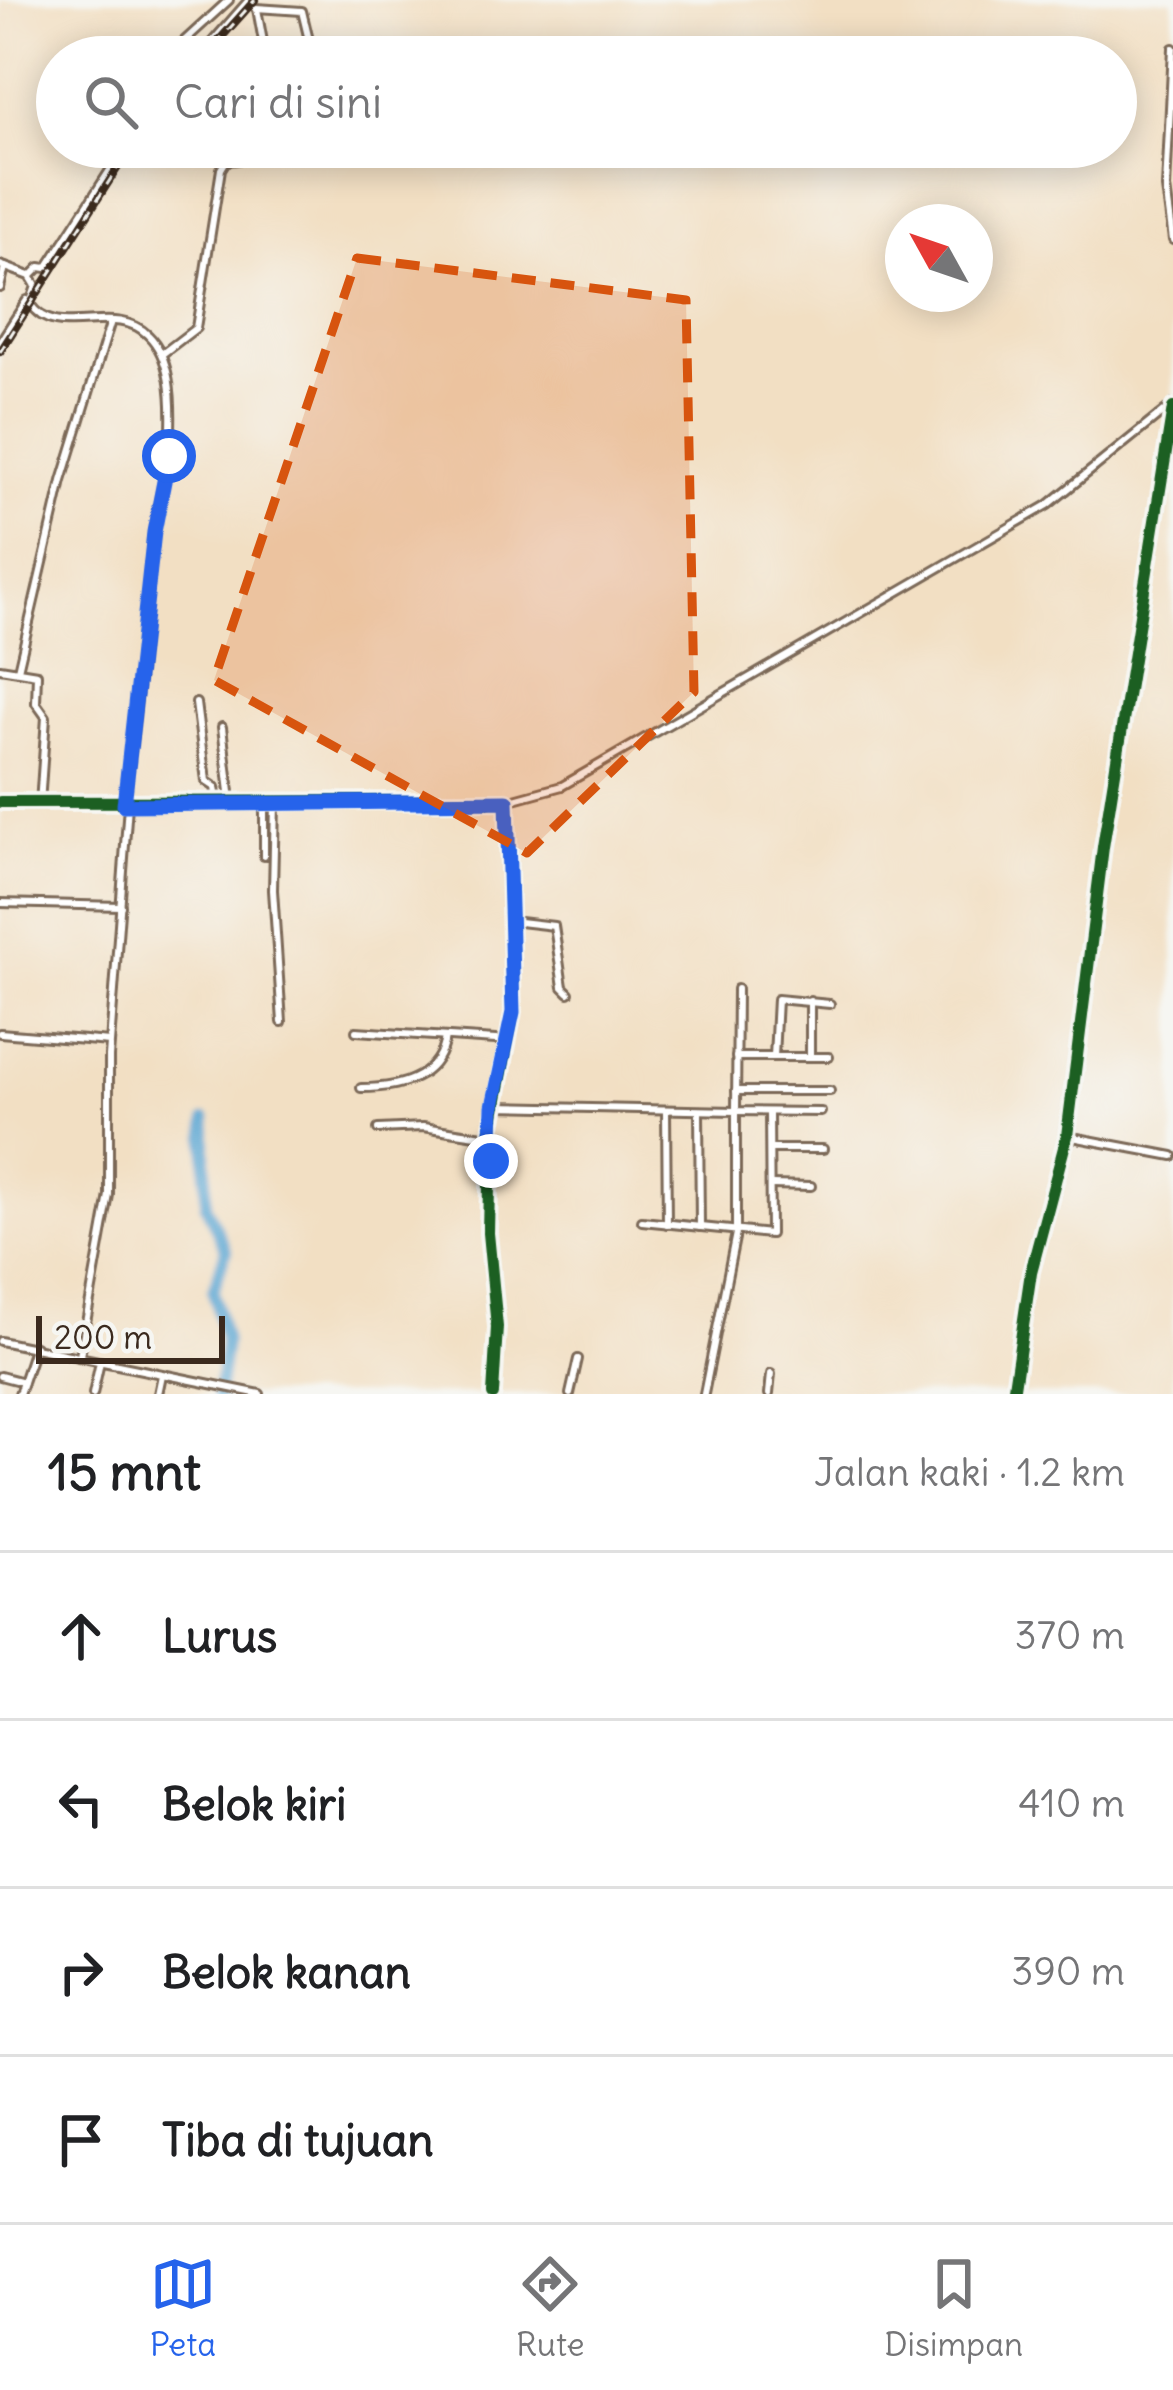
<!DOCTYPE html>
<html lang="id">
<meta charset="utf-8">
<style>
:root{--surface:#fff;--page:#f6f6f6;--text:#202124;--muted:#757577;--line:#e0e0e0;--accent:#2563eb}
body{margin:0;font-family:Delius,sans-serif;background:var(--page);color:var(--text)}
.compass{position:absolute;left:885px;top:204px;width:108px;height:108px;border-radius:50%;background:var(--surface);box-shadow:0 6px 30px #0003;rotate:310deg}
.scale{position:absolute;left:36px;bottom:30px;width:189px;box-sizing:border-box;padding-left:12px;border:6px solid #3b2a1e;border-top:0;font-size:33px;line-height:42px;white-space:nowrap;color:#3b2a1e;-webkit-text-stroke:9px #f6f6f2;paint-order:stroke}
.stop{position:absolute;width:36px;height:36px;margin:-27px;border:9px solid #2563eb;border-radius:50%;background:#fff}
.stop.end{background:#2563eb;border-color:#fff;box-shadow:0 3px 12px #0008}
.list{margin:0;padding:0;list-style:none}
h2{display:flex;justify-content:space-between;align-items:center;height:156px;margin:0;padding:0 48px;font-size:51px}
h2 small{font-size:39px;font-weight:400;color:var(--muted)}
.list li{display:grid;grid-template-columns:78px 1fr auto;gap:36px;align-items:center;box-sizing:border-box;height:168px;padding:0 48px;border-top:3px solid var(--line)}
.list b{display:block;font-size:45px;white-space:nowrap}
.list em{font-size:39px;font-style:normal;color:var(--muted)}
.icon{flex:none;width:66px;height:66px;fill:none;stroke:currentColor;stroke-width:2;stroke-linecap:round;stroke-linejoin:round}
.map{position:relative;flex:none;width:1173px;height:1394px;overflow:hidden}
.search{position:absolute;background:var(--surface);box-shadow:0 6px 30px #0003;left:36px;right:36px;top:36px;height:132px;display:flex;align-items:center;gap:30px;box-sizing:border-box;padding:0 42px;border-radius:66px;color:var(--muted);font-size:45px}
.sheet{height:828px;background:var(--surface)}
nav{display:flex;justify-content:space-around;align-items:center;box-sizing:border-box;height:168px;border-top:3px solid var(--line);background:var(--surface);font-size:33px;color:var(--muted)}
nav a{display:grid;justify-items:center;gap:6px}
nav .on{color:var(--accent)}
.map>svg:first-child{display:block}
</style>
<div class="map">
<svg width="1173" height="1394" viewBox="0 0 1173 1394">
<rect width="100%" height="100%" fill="#f6f6f2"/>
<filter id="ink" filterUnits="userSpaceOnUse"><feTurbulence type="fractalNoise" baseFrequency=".00833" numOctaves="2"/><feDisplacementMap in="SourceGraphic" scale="24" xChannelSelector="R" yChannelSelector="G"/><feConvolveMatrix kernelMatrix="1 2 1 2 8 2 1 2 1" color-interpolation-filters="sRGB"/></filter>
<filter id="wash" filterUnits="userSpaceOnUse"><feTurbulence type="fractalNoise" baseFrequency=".004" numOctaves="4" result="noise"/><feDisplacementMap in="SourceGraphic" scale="48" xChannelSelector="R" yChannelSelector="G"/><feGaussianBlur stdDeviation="2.7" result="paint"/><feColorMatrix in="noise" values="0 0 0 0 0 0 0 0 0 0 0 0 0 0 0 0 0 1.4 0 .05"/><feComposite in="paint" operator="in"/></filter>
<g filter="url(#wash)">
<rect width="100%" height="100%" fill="#f2dfc3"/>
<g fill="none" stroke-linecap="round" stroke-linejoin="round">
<path stroke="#59a4d1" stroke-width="12" d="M206,1120v86l20,44 -13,41 12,51 -7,52"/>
</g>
</g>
<g filter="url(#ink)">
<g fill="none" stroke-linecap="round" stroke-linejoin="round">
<defs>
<g id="minor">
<path d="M256,8l46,3 11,46"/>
<path d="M257,9l7,38 13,10"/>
<path d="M1173,48l-7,140 7,52"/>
<path d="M174,57l8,-14 47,-43"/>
<path d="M199,57l50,-57"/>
<path d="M0,265l30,11 6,10 -6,18c26,40 84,-3 118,31 23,22 24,64 23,95 -1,37 -14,73 -18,109 -9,89 -17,178 -29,266"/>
<path d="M31,276l9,-9 7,1 78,-121"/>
<path d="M0,288l5,-21"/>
<path d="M0,342l27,-42"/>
<path d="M162,354l34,-26 25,-159 5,-8 12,-1 4,-13"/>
<path d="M0,668l37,6 -1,29 10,14 -6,87"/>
<path d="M18,670l44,-189 49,-160"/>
<path d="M196,703l10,78 9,6 2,13"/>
<path d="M222,727l9,73"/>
<path d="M507,801l55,-15 486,-281 125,-101"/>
<path d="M0,802l507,-1 6,211 -23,125 -2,96 9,94 -4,67"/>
<path d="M275,803l-2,87 9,132"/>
<path d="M264,804v52"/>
<path d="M0,903l121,3"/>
<path d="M511,921l43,5 9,61 6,6"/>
<path d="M737,989l-1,122 85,1"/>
<path d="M356,1031l155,10"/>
<path d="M0,1033l110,9"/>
<path d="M736,1057h93"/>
<path d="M774,1057l3,-58 53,5"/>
<path d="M810,1057v-56"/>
<path d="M361,1088c36,0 78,-8 84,-51"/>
<path d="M736,1091h94"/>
<path d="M493,1106l243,5v122l-32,161"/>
<path d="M666,1110l1,114"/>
<path d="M699,1111l1,116"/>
<path d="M378,1129l45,-2 67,10"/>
<path d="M1067,1136l106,20"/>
<path d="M770,1149h53"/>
<path d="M771,1185l40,1"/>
<path d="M642,1221l128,13 -1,-122"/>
<path d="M0,1341l260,53"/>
<path d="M80,1356l29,-161v-138l19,-252"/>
<path d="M0,1376l23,6"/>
<path d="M19,1394l16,-48"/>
<path d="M93,1394l7,-32"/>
<path d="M158,1394l4,-19"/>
<path d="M570,1394l8,-35"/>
<path d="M769,1394l2,-20"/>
<path d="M1013,1394l18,-122 36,-136 36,-289 70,-439"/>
</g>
</defs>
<use href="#minor" stroke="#7b6958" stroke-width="12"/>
<use href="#minor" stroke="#fff" stroke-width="6"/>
<defs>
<g id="rail">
<path d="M204,57l51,-57"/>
<path d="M0,352l131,-205"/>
</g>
</defs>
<use href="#rail" stroke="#3b2a1e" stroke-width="8"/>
<use href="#rail" stroke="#f6f6f2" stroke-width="3" stroke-dasharray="9" stroke-linecap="butt"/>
<defs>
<g id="cycleway">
<path d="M0,802l507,-1 6,211 -23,125 -2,96 9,94 -4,67"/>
<path d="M1013,1394l18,-122 36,-136 36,-289 70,-439"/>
</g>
</defs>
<use href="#cycleway" stroke="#f6f6f2" stroke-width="20"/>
<use href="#cycleway" stroke="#1b5e20" stroke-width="12"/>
</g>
</g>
<g fill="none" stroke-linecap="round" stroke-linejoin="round" filter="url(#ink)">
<path stroke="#2563eb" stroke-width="15" d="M169,456l-15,76 -30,273 383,-4 6,211 -20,94 -2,55"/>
</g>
<path fill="#d7540e" fill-opacity="0.2" stroke="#d7540e" stroke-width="9" stroke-dasharray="24 15" stroke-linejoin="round" d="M357,258l329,42 8,392 -167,161 -313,-173z"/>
</svg>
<svg class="compass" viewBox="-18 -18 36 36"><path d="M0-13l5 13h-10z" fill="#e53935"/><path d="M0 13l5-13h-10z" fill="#757577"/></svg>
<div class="scale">200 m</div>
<div class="stop" style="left:169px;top:456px"></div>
<div class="stop end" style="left:491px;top:1161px"></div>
<div class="search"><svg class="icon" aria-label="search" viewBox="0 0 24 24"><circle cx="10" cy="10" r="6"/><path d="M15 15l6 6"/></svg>Cari di sini</div>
</div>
<section class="sheet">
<h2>15 mnt<small>Jalan kaki · 1.2 km</small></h2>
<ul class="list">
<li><svg class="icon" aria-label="ahead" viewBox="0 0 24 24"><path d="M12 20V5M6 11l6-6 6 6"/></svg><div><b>Lurus</b></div><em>370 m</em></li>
<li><svg class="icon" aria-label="left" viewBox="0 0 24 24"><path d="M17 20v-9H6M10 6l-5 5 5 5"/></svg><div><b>Belok kiri</b></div><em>410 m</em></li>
<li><svg class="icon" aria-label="right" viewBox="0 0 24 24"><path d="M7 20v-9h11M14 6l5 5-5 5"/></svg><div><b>Belok kanan</b></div><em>390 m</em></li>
<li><svg class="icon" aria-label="arrive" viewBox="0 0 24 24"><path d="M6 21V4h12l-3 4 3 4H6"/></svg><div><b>Tiba di tujuan</b></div></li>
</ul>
</section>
<nav>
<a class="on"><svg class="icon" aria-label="map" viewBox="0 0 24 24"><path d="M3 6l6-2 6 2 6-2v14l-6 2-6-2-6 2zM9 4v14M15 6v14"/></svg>Peta</a>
<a><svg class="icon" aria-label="directions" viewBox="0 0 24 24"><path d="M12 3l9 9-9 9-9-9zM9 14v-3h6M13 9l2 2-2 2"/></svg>Rute</a>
<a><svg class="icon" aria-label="saved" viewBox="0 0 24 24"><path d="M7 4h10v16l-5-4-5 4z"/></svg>Disimpan</a>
</nav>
